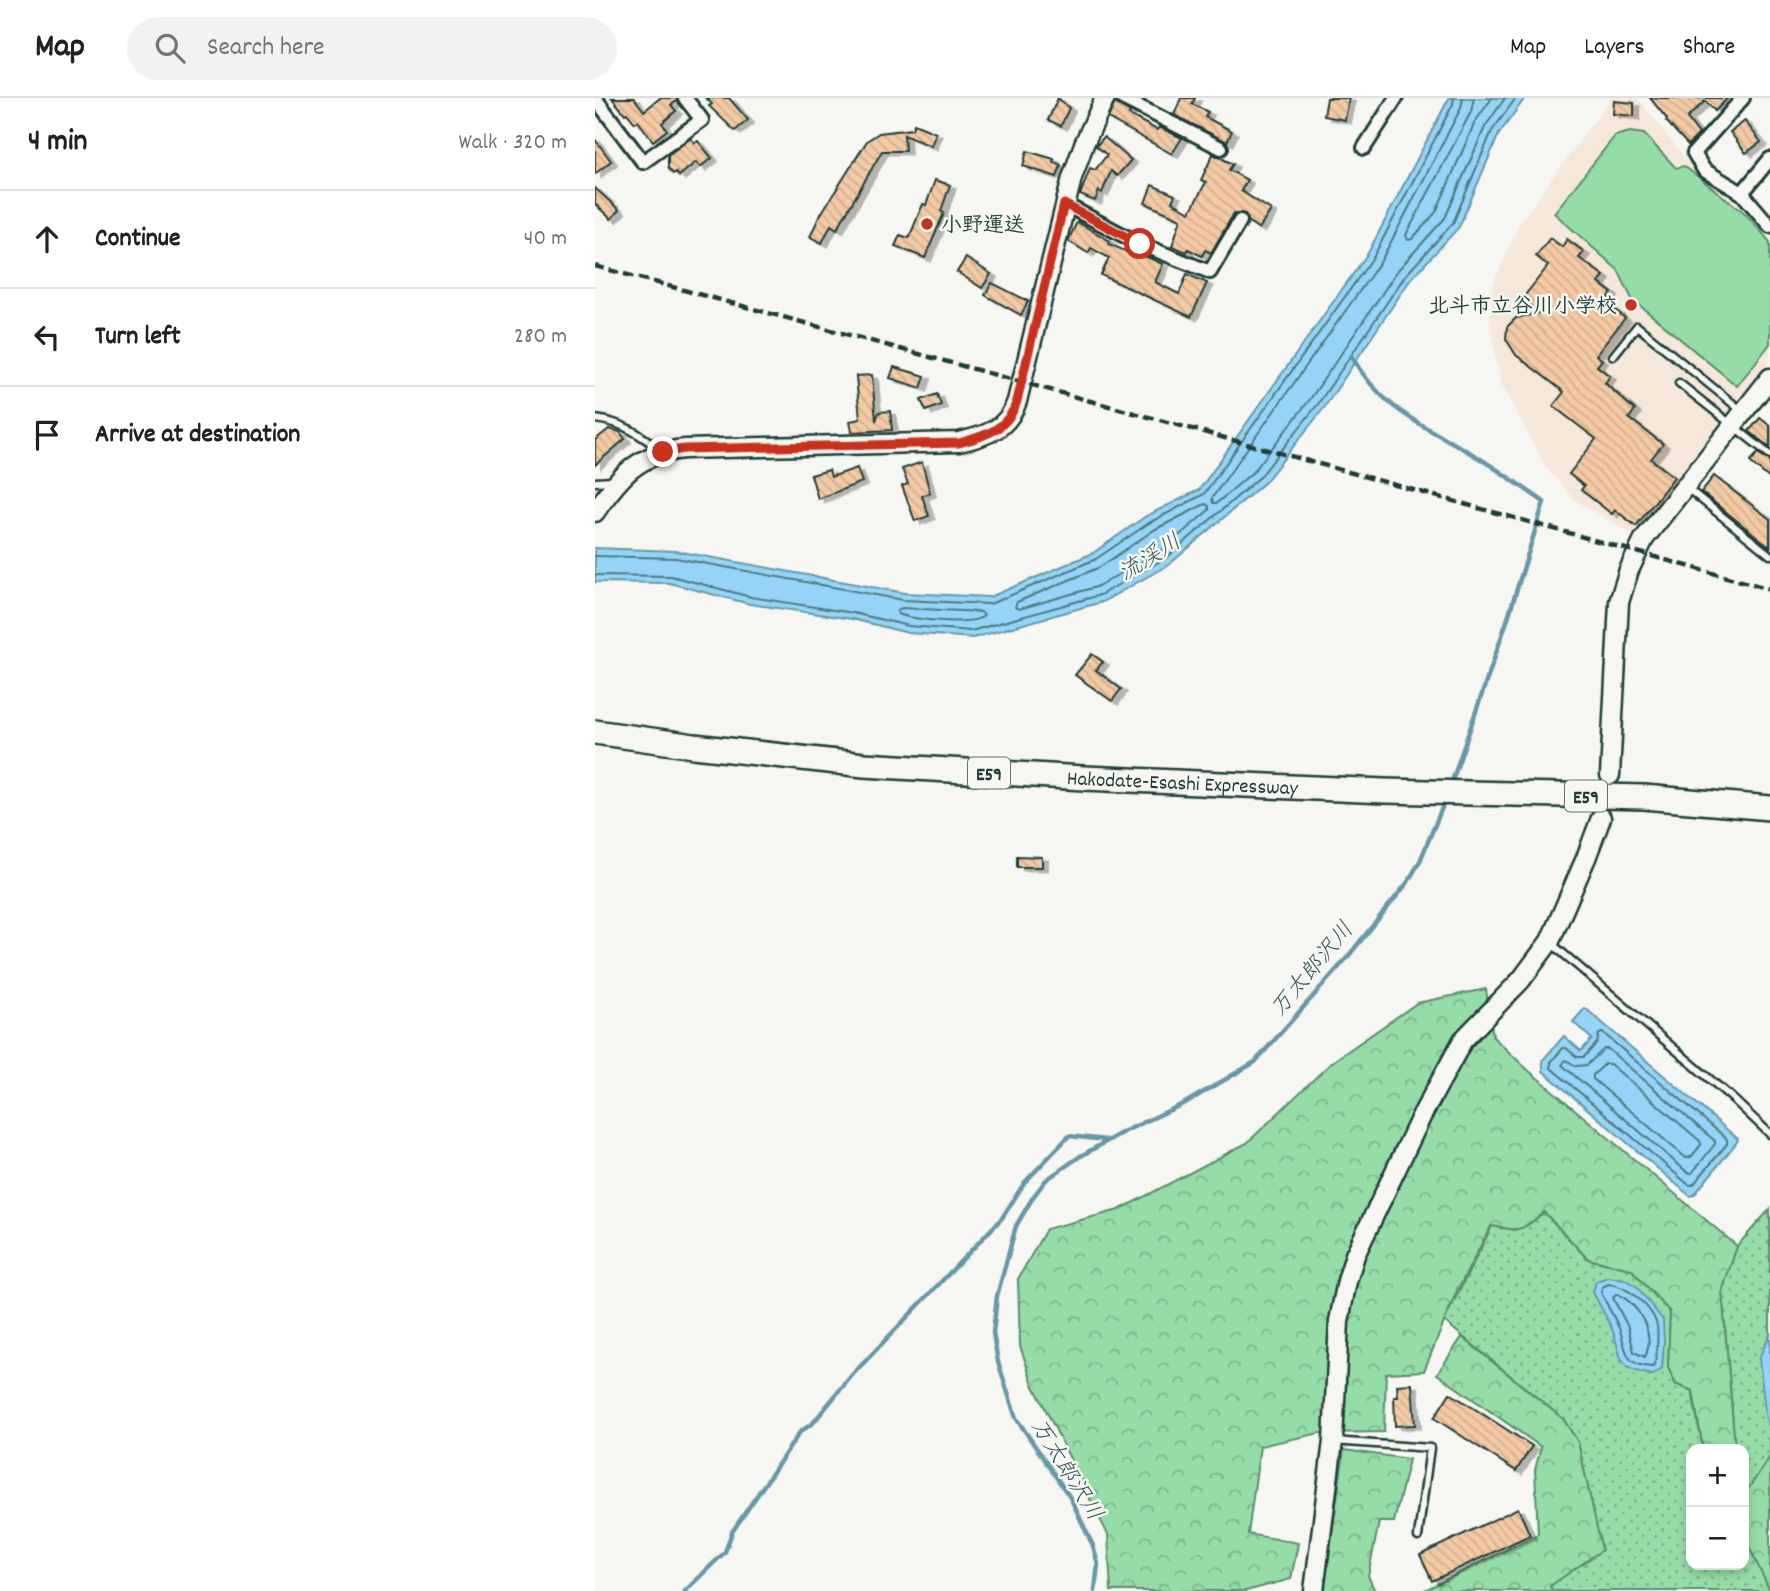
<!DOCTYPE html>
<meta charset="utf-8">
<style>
:root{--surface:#fff;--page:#f2f2f2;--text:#202124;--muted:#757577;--line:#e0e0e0}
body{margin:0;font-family:Dekko,"Klee One",sans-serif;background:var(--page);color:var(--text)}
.controls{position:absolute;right:21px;bottom:21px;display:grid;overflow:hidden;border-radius:14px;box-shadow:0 4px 10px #0003}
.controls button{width:63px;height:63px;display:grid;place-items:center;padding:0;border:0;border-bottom:2px solid var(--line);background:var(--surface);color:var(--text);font:35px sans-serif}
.stop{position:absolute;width:21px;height:21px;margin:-16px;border:5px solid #c8321e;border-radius:50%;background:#fff}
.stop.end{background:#c8321e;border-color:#fff;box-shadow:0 2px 7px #0008}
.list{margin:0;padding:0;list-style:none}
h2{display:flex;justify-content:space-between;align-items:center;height:91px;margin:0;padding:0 28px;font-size:30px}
h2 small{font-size:23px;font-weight:400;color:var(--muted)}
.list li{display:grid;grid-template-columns:46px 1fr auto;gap:21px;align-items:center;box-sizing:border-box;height:98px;padding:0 28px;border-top:2px solid var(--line)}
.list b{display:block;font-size:26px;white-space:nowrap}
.list em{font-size:23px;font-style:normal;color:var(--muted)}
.icon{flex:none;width:38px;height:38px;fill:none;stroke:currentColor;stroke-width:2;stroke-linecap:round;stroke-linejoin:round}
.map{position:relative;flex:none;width:1175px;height:1493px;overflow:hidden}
header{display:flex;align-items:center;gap:42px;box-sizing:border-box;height:98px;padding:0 35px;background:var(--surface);border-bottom:2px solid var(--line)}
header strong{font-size:33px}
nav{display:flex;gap:38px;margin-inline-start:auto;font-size:24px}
.search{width:490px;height:63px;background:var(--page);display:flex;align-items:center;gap:18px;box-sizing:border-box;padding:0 24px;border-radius:38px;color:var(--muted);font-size:26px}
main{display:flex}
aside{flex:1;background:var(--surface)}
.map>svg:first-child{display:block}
</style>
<header>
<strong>Map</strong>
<div class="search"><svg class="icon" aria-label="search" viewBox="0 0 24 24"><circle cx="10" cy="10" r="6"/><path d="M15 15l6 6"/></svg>Search here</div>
<nav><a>Map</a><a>Layers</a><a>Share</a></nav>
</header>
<main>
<aside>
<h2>4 min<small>Walk · 320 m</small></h2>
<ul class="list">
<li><svg class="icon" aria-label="ahead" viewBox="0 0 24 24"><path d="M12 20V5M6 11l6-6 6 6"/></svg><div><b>Continue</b></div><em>40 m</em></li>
<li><svg class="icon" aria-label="left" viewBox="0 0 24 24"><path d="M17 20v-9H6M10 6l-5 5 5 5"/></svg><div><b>Turn left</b></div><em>280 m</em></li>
<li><svg class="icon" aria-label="arrive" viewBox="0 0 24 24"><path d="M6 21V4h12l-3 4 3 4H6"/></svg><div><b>Arrive at destination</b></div></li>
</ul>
</aside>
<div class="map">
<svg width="1175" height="1493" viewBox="0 0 1175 1493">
<defs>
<pattern id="green-dots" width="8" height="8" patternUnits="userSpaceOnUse" patternTransform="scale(1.75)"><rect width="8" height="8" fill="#96dca8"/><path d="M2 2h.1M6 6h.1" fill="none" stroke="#7ab48a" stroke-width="1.8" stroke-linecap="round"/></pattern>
<pattern id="forest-crowns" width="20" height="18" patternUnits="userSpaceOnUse" patternTransform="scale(1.75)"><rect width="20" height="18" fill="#96dca8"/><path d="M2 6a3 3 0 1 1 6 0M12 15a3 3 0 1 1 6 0" fill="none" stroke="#7ab48a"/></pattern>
<pattern id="building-back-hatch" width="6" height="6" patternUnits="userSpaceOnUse" patternTransform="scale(1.75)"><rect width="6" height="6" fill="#f4c9a3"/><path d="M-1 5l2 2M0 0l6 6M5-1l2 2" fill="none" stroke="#d1ae8d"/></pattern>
<filter id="shadow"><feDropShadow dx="6" dy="3.5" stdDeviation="0" flood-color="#0004"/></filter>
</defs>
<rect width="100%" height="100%" fill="#f6f6f2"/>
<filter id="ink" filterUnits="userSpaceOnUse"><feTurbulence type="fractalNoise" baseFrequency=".0143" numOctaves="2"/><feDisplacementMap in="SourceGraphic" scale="14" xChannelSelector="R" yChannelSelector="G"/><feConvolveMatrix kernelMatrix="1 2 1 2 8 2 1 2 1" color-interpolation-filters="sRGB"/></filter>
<g filter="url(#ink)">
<path fill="#f5e8da" d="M1016,0h27l54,69 48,35 30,33v126l-133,176 -64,-38 -29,-34 -43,-82 -11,-58 3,-41 27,-62z"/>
<path fill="url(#green-dots)" stroke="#5a8c6e" stroke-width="2" d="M1175,1111v382h-218l-2,-5 51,-36 -23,-108 -15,-23 -119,-98 48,-95 23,4 29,-18 44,47 43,10 39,43 -2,55 7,17 17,7 11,58h-12v116h53v-116h-9l-13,-158 15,-45z"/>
<g fill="url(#forest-crowns)" stroke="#5a8c6e" stroke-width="2">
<path d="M891,891l7,48 35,33 209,176 -15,45 13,158h-32l-10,-58 -18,-7 -7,-17 2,-55 -39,-43 -43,-10 -44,-47c-23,20 -23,19 -53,14l-35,67 -32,78 -38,2 -2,59 -64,1 -60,13 -12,88 50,9 -7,36 -45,12h-135l-3,-56 -75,-151 -13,-38 -2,-67 28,-50 73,-19 128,-67 85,-81 85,-59z"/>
<path d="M867,1239l101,82 15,23 24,108 -52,36 2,5h-129l115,-57 -3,-64 6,-23 -104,-73z"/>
<path d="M749,1352l65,9 -15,63h-15l-11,54 7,15h-51z"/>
<path d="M1175,1359v134l-26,-55v-41z"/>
</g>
<path fill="#96dca8" stroke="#5a8c6e" stroke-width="2" d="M1035,34l14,2 32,34 8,-2 62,48 24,28v102l-33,42 -105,-87 -14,-29 -64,-57 61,-77z"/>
<g fill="#95d4f6" stroke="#6698a8" stroke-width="2">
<path d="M854,0h76l-26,36 -40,93 -49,53 -86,128 -59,74 -95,82 -68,38 -129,36 -65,-5 -56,-14 -102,-15 -81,-21 -74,-1v-34l81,3 229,42 85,4 103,-44 53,-37 53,-26 169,-237z"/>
<path d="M990,910l153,131 -1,3 -43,53 -4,1 -147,-125v-11l21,-24 17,15 11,-12 -19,-17z"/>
<path d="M1013,1179l16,2 12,7 27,34 1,23 -2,26 -9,6c-37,-7 -29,-12 -40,-43 -5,-14 -14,-27 -20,-40l3,-11z"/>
<path d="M1175,1236v96l-4,-10 -7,-62z"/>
</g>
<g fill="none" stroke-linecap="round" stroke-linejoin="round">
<g stroke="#4e7982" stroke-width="2">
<path d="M868,0l-2,10 -80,153 -169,237 1,5h4l37,-32 57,-73 87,-128 47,-52 40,-91 20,-29"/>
<path d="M879,0l-3,14 -65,123 2,5 4,-1 24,-27 39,-90 17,-24"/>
<path d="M610,406l4,2v4l-48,41 -65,36 -77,22 -4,-2 2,-5 83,-35 54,-37z"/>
<path d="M0,458l81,2 227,42 87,4 106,-45 53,-36 55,-29 170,-238 79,-152 1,-6"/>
<path d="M0,477l76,1 80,21 102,16 56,13 62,5 129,-36 66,-37 94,-81 58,-73 87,-128 48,-53 39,-92 24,-33"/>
<path d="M307,510l79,4 3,4c-13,10 -69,4 -86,-2v-4z"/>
<path d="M1008,935l124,106v5l-34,41h-4l-138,-117v-6l12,-14h3l11,9h7l13,-14 2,-9z"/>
<path d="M1009,951h4l107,92v3l-23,29h-4l-126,-108 4,-5 10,6 11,-1z"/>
<path d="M1010,966h5l90,77 1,4 -10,12 -5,1 -93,-79v-4z"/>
<path d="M1014,1186c18,2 40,20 47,38 3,8 1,20 1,29 -1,6 -1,10 -4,16 -31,-2 -25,-16 -34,-39 -5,-12 -13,-24 -18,-36l1,-5z"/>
<path d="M1022,1196c22,10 39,40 28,63l-11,-5 -6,-25 -15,-29z"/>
</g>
<g stroke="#6698a8" stroke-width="4.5">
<path d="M757,259c29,51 67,66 115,94 27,15 52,34 77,51l-37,119 -57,166"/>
<path d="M90,1493l40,-39 7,-20 68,-100 13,-9 40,-49 149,-156 23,-36 44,-46 37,4"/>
<path d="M500,1493l3,-27 -5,-18 -22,-47 -55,-81 -18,-56 -5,-29 4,-37 19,-70 17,-29 13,-17 33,-23 44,-25 62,-29 70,-41 91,-103 62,-77 12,-21 26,-63"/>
</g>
</g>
<g fill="url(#building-back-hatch)" stroke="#1f3d34" stroke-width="2" filter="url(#shadow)">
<path d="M17,0h22l10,13 16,-13h16l1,3 -6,4 5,6 -14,12 5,7 -14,11 -15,-20 -3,2 -8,-10 -2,1z"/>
<path d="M111,0h23l19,22 -13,11 -26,-25 3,-2z"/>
<path d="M463,0l11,10 -8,18 -13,-6z"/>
<path d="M586,0h14l-3,6 16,8 -3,5 27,14 -5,11 -53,-27z"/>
<path d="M732,0h22l-4,22 -21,-4z"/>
<path d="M1055,0h78l-13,13 -10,-10 -18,17 12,16 -11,11 -22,-24 1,-2z"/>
<path d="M1019,3l20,2v13l-21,-2z"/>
<path d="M520,5l15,9 -1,3 28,15 2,-3 23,11 -10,16 -64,-36z"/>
<path d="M1150,23l16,21 -15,11 -16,-21z"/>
<path d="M319,26l22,9 -5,13 -27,-11 1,16h-23l-45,78 -6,-4 -9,18 -12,-6 9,-20 48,-76 12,-8 33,-4z"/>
<path d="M509,39l27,23 -14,16 -6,-5 -9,22 -3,-2 -4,10 -15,-6 10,-27 5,2 12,-15 -11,-9z"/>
<path d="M96,40l4,5 3,-2 14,17 -12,9 -4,-5 -17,14 -3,-4 -3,2 -5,-6v-13z"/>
<path d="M0,41l16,22 -16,13z"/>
<path d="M432,53l27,8 -1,3 8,3 -4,12 -34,-11z"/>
<path d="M618,56l20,10 -4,6 18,10 -6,11 30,19 -12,19 -10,-7 -4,-8 -11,-1 -23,40 -6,-3 -3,6 -14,-7 -1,3 -15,-6 9,-27 -36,-16 7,-18 23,10 -3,7 18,10 16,-30 -5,-2z"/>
<path d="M340,82l15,5 -9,26 3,2 -19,45 -30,-12 5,-11 9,3 14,-34 3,1z"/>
<path d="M0,90l24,22 -8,9 -16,-15z"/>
<path d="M482,124l33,19 -1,3 30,13 1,-3 23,10 -8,18 24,12 8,-20 20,9 -16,34 -90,-42 8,-17 -18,-10 -3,5 -20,-12z"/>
<path d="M955,140l12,9 5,-8 17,13 -5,6 25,18 -5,7 13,10 -7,9 20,16 -29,37 6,5 -5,6 13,10 -5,7 30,27 -6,8 34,26 -12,15 23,18 -38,49 -21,-16 -3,4 -31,-24 3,-4 -15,-12 27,-35 -43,-33 11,-14 -48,-37 -10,-16 1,-12 9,-9 23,-5 -17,-14 26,-33 -12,-10z"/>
<path d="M371,160l25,16 -9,14 -25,-16z"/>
<path d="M397,185l36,18 -7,14 -36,-20z"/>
<path d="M299,269l31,9 -4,12 -31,-10z"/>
<path d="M277,277l4,46 3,-9 11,-1 2,19 -40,2 -2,-11 10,-2 -4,-43z"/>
<path d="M342,296l4,11 -15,6 -5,-11z"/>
<path d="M1165,320l10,8v22l-21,-17z"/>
<path d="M14,331l11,3 5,7 -30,26v-25z"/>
<path d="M1163,355l12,8v18l-20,-17z"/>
<path d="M327,364l8,31 -8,3 7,20 -14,5 -13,-35 6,-2 -6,-15z"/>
<path d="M262,370l5,14 -44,17 -7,-24 18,-5 2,7z"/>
<path d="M1119,378l56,43v28l-69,-55z"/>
<path d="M497,556l11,8 -7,8 25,19 -9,12 -37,-26z"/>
<path d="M422,758l25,1v10h-25z"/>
<path d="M817,1286l3,41 -20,1 -1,-29h4l-1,-12z"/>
<path d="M855,1295l82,53 -16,25 -82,-53z"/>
<path d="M923,1410l12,27 -98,46 -12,-26z"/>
</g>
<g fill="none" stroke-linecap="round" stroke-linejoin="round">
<defs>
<g id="lane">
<path d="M1018,258l24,-30 105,85"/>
<path d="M1084,285l91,72"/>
<path d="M0,321c27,3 45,15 67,32"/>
<path d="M0,384l17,-1"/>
<path d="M1092,390l83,67"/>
<path d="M956,845l182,156 37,35"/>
<path d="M738,1343l97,7 -12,89"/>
</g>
<g id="street">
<path d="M0,0l48,64 59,-42 -17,-22"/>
<path d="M527,0l99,50"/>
<path d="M769,50l32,-50"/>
<path d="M1175,61l-28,34 28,33"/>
<path d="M1147,95l-38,-23 -10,-17 49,-55"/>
<path d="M469,106l76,40 70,28 30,-51"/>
</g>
<g id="secondary">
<path d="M0,414c25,-36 43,-59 90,-63l274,-7c27,-6 49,-13 58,-41l55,-223 12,-34 21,-46"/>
<path d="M1015,677l9,-173 10,-32 15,-31 126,-161"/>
<path d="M719,1493l19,-150 6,-120 8,-40 8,-26 67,-140 41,-75 58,-60 29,-39 36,-83 15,-40"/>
</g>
<g id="highway">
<path id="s1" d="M0,634l99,14 170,19 220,13 301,13 259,6 126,11"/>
</g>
</defs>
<use href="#lane" stroke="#1f3d34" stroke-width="11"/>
<use href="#street" stroke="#1f3d34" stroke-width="18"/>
<use href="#secondary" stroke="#1f3d34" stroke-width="23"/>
<use href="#highway" stroke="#1f3d34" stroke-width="28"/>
<use href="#lane" stroke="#f6f6f2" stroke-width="6"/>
<use href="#street" stroke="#f6f6f2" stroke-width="12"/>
<use href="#secondary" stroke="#f6f6f2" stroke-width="18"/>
<use href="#highway" stroke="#f6f6f2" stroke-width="23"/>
<path stroke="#1f3d34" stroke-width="4.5" stroke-dasharray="10 5" stroke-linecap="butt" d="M0,168c392,106 784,214 1175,323"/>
</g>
</g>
<g fill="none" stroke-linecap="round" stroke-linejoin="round" filter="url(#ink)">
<path stroke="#c8321e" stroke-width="9" d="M68,354l22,-3 274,-6c27,-7 49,-14 58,-42l47,-197 76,40"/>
</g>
<g fill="#c8321e" stroke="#f6f6f2" stroke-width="2.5">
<circle cx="332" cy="126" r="7"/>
<circle cx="1036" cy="207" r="7"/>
</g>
<g text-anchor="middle" stroke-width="5" stroke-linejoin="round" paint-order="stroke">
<g fill="#f6f6f2" stroke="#60746d" stroke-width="2">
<rect x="373" y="659.5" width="42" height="31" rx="5"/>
<rect x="970" y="682.5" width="42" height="31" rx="5"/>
</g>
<g font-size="19" font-weight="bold" fill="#1f3d34">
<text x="394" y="682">E59</text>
<text x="991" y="705">E59</text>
</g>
<g font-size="21" font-weight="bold" fill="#1f3d34" stroke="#f6f6f2" text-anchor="start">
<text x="346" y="133">小野運送</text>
<text x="1022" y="214" text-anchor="end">北斗市立谷川小学校</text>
</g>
<g font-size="21" fill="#1f3d34" stroke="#f6f6f2">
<text dy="7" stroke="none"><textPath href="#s1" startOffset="590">Hakodate-Esashi Expressway</textPath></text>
</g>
<g font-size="23" font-style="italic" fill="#375b5b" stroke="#f6f6f2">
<text transform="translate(554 458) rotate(-32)" y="8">流渓川</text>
<text transform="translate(716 870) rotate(-50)" y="8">万太郎沢川</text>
<text transform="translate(473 1371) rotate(58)" y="8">万太郎沢川</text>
</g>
</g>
</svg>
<div class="controls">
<button>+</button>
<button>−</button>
</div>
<div class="stop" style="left:545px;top:146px"></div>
<div class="stop end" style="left:68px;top:354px"></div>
</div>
</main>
